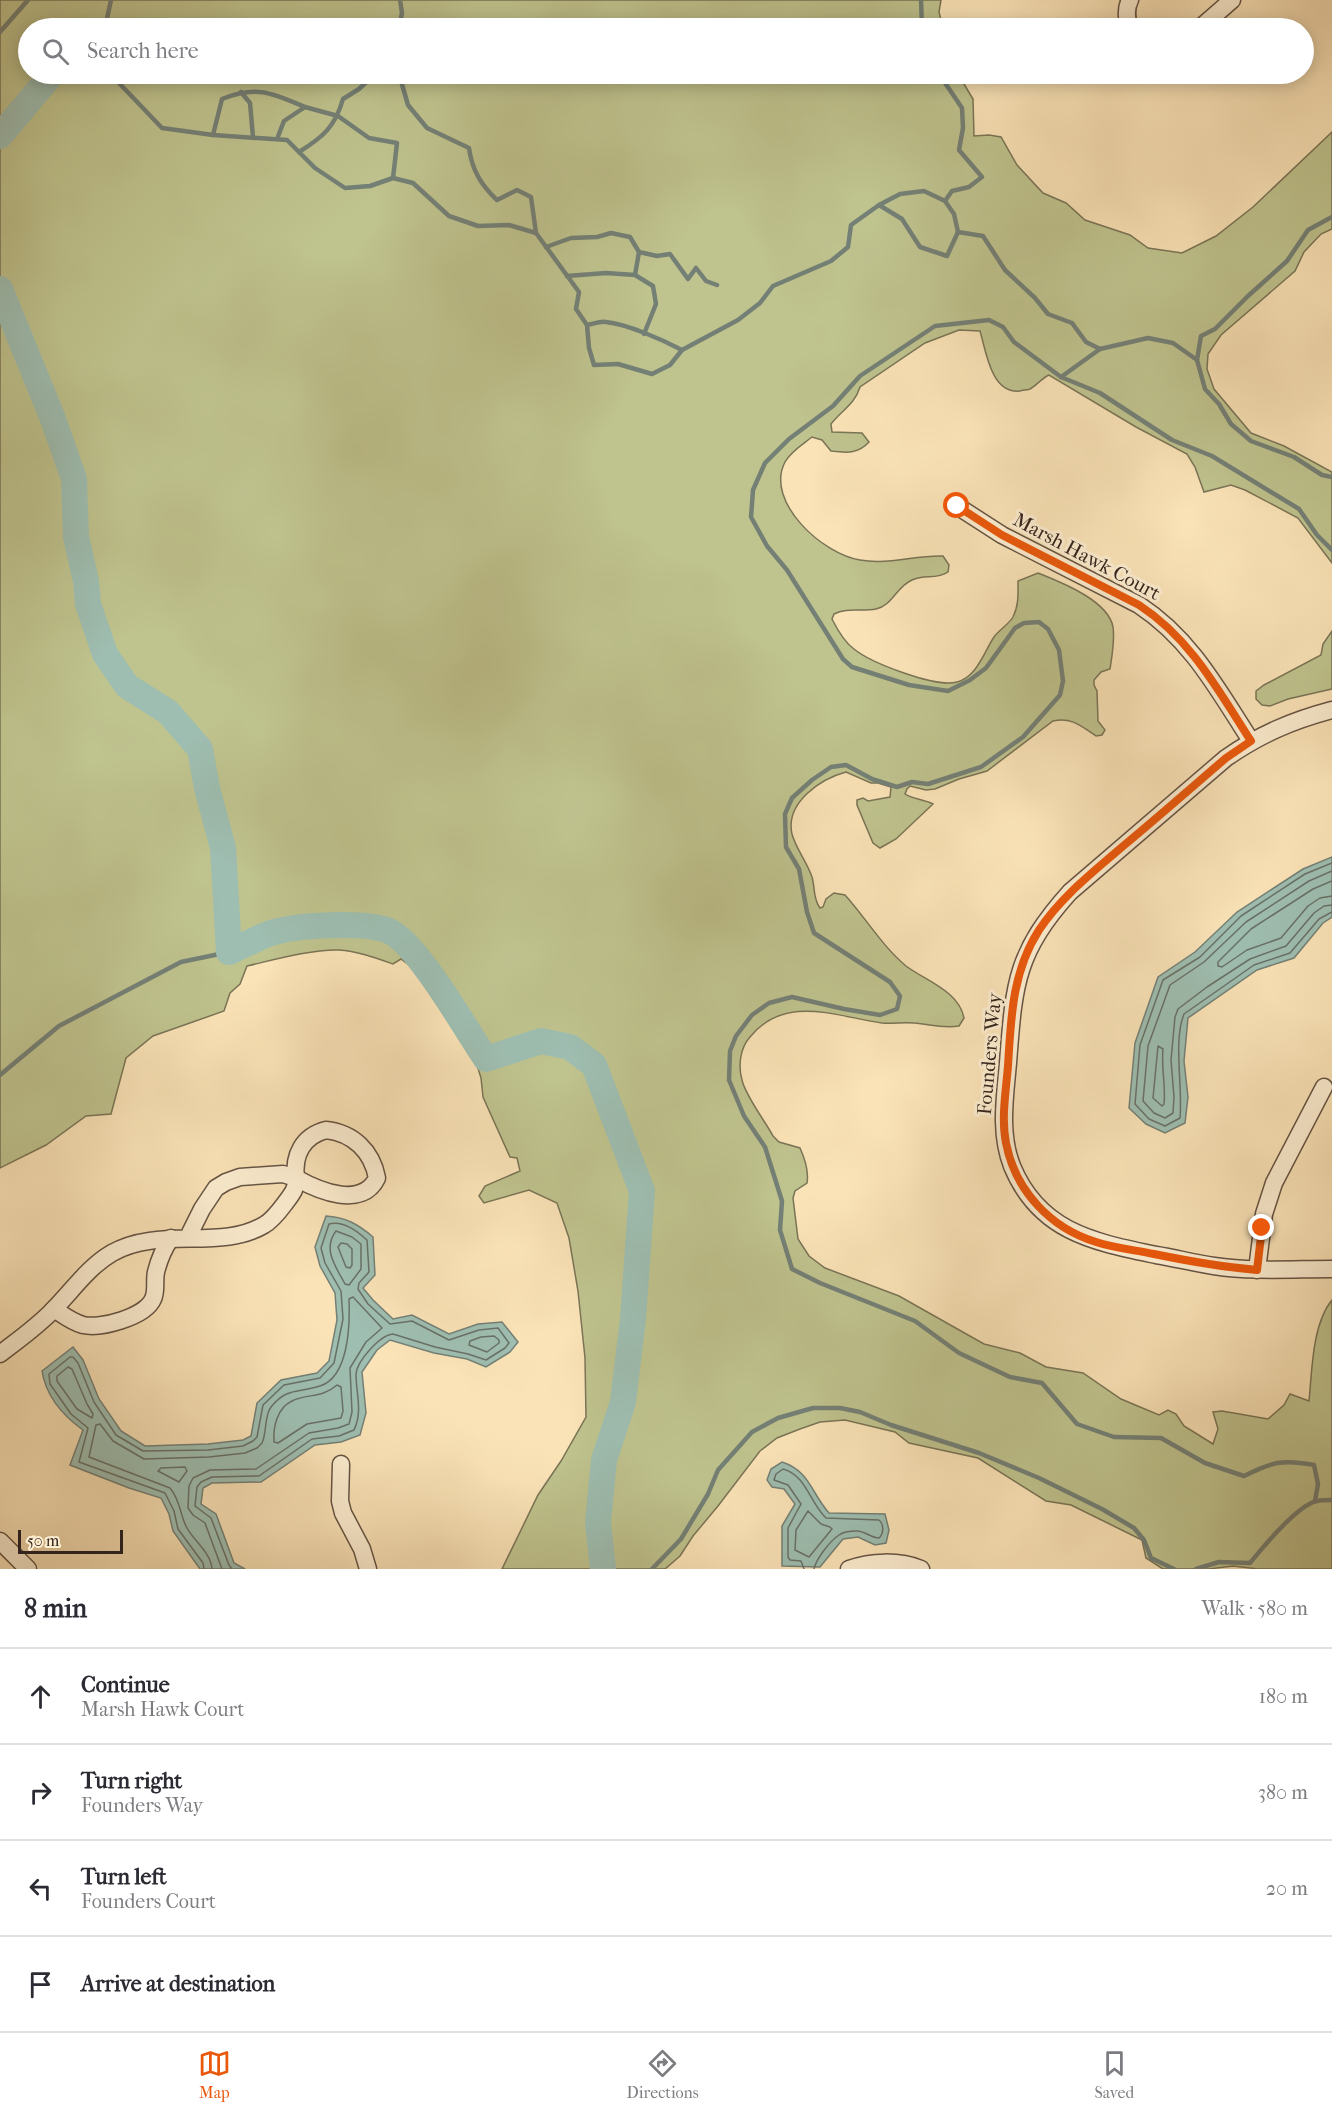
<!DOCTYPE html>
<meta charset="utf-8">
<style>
:root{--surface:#fff;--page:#f7f7f7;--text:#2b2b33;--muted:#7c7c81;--line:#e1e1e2;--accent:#ea580c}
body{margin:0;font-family:"IM FELL French Canon",serif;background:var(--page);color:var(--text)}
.scale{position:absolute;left:18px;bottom:15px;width:105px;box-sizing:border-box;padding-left:6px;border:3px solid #34241d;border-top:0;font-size:16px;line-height:21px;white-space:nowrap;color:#34241d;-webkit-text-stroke:4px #fcedd0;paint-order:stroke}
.stop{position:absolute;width:18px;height:18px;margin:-14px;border:4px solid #ea580c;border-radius:50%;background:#fff}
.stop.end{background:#ea580c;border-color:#fff;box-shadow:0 2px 6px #0008}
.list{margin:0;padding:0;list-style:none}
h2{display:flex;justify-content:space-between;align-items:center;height:78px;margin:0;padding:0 24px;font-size:26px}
h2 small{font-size:20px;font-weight:400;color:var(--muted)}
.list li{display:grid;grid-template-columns:39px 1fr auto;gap:18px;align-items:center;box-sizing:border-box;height:96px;padding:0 24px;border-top:2px solid var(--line)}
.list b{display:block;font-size:22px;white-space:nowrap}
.list p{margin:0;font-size:20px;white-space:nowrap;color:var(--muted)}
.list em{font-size:20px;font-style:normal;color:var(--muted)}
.icon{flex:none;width:33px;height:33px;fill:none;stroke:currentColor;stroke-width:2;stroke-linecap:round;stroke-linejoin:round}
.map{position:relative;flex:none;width:1332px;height:1569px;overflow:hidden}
.search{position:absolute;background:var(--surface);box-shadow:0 3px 15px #0003;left:18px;right:18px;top:18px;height:66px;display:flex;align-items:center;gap:15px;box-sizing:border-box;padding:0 21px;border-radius:33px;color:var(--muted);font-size:22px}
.sheet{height:462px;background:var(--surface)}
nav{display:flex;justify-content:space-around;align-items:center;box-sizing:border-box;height:84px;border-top:2px solid var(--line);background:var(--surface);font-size:16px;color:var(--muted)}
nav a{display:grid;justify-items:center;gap:3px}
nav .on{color:var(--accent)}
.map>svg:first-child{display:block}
</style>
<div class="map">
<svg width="1332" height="1569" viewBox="0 0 1332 1569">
<rect width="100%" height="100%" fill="#fae3b7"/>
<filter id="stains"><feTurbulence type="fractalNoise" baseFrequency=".00333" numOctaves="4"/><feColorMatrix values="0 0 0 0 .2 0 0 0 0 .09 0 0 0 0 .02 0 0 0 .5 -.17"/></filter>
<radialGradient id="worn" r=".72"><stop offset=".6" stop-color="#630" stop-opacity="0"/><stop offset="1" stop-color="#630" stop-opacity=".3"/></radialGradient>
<g fill="#bfc38e" stroke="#7a7456" stroke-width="1.5">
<path d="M0,0h941l-2,12 4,16h-915v46h930l15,25 1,37 15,-1 12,2 16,28 26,28 23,10 19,17 45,15 18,13 34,5 34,-17 37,-29 79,-75v97l-11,5 -17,18 -9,19 -74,64 -13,19 -1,15 7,20 37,44 33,13 48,26v91l-34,-45 -53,-28 -14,-5 -27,7 -9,-25 -8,-13 -51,-27 -87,-52c-7,3 -13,11 -19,14 -1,1 -9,1 -10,2 -29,3 -34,-40 -40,-60l-21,-1 -34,13 -65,44c-5,17 -18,23 -29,37l1,8 30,1 7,9c-11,12 -22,11 -38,9l-9,-11 -10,-3c-9,7 -22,15 -27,25 -21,40 39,93 75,98 28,5 55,-5 83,-4l6,9 -1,7c-12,8 -23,2 -36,8 -15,6 -20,26 -36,29 -15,3 -29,-2 -42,5l-2,5c5,10 12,23 22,30 17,14 82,39 103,33 20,-5 27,-30 37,-45 5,-7 15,-13 19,-20 6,-12 5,-23 5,-36l20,-8c22,9 70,27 75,54 2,13 -1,29 -3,42l-9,3 -7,8v5l3,6 1,30 7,9 -3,5 -6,1c-15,-10 -24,-19 -43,-15l-66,50 -28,8 -24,10 -9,1 -16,-4 -3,3 -2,5c7,5 18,5 28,10l-37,35 -16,9 -7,-5 -16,-38v-5l6,-2 5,3 22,-4 1,-10 -13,-4h-7l-25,-11c-26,7 -61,31 -54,62 4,15 15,28 20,43 3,10 1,22 8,31l3,-1 3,-8 8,-6 11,2c20,22 37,51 61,71 20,15 53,25 58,52l-5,8c-17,3 -29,-2 -45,-3 -11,-1 -22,1 -32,0 -48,-7 -97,-29 -132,14 -10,11 -12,29 -8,43 3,15 23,41 31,56l6,6 21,6c5,11 9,23 7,35l-12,8 -2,7 5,41 11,17 16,12 74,28 85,48 36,9 26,14 37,6 38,26 38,16 9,-5 8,4 8,12 29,18 5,-15 -5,-17 9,-1 46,8 16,-14 6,-11 19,7c3,-29 3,-77 23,-101v269h-74l-25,-3 -24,3h-46l-17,-11 -4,-18 -71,-35 -25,-4 -68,-43 -69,-15 -14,-11 -50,-12 -25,2 -20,7 -23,9 -17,13 -42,55 -25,30 -13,20 -15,13h-163l36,-74 23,-34 25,-44 -1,-59 -7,-67 -9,-53 -12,-35 -28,-13 -45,13 -5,-7 6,-10 35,-15 -3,-13 -7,-1 -27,-60 -2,-19 -5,-16 -19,-28 2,-6 -36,-52 -22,-17 -8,5c-17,-6 -36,-13 -54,-14 -27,-1 -66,10 -92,16l-7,18 -10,9 -6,18 -71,25 -27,22 -15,56 -25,2 -40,29 -46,23z"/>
<path d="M1332,631v58l-44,10 -18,7 -8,-1 -6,-6v-8l8,-6 57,-30 2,-11z"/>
</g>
<g fill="#9ebeb1" stroke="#748076" stroke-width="1.5">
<path d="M1332,857v60l-9,6 -29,35 -37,12 -69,48 -4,43 4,36 -3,26 -20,10 -19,-9 -17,-16 6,-65 23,-66 37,-25 42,-40 66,-43z"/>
<path d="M326,1216c19,1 32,8 47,21l2,38 -12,13 10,12 20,19 19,-4 37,19 29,-10 24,-2 16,20 -8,10 -24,15 -19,-8 -33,-6 -44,-13 -13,10 -15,22 4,41 -6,22 -19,7 -26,3 -54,37 -49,1 -9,5 -2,16 15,10 18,49 11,6h-45l-27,-38 -4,-17 -8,-16 -32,-10 -59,-23 13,-35c-21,-15 -37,-34 -41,-59l31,-24 10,13 16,39 22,32 24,15 63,-2 35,-4 8,-4 6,-33 24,-23 36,-7 12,-12 8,-41 -2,-27 -15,-27 -5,-19z"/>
<path d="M782,1462c28,9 29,31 47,51l56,1 4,16 -3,13 -11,2 -17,-8 -15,2 -23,28 -38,-1v-40l13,-22 -11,-15 -12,-2 -5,-7 4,-11z"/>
</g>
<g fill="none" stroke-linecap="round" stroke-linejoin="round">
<g stroke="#697167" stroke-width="1.5">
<path d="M1332,863l-27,11 -64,42 -41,41 -37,23 -23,65 -5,59 14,15 16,7 15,-8c3,-31 -7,-77 4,-104l70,-49 36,-12 29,-34 13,-7"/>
<path d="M1332,871l-23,10 -63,41 -42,40 -34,23 -22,61 -5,55 11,12 11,5 8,-5 1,-16 -3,-37 4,-43 3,-8 29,-22 43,-28 36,-13 28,-33 10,-7 8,-1"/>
<path d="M1332,881l-19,8 -62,40 -33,33v4l4,1 25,-17 34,-12 27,-32 12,-8 12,-2"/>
<path d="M1158,1046l5,3c-2,18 3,37 1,55l-2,2 -9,-8z"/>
<path d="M336,1231l16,6 9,7v25l-12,16 -4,-1c-9,-17 -23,-35 -9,-53z"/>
<path d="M341,1243l6,1 5,5v16l-2,3 -4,-1 -8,-20z"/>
<path d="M494,1336l5,4v3l-12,9 -18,-7 1,-4 11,-4z"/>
<path d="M68,1367l4,2 15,35 6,10 -1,4 -15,-9 -20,-28v-5z"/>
<path d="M337,1385l4,2 2,24 -2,7 -34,6 -29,19 -4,-1c-1,-15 3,-34 18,-41 16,-8 29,-2 45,-16z"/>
<path d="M185,1467l2,4 -8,11 -21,-11 3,-3z"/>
<path d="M808,1511l13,13 9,3 2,2 -23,28 -14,-7 1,-20z"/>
<path d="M204,1569l-1,-6 -25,-34 -4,-18 -9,-18 -86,-31 9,-34 -17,-14 -21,-30 -1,-10 21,-17h3l5,6 16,39 22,33 27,16 65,-1 35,-4 10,-5 4,-4 6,-32 21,-20 36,-7 14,-15 9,-44 -2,-28 -16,-28 -4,-15 8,-24c14,-4 28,7 38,16l2,32 -10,11 -1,6 10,15 22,20 22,-3 37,19 30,-10 19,-2 11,15 -4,5 -19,12 -18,-6 -33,-7 -42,-13c-13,1 -36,27 -37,40 0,20 7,37 -2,56l-15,6 -27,3 -53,37 -47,1 -11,5 -4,5 -2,19 16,12 18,47 3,4"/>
<path d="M212,1569c-1,-16 -18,-28 -25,-41 -7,-12 -6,-27 -17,-40l-81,-31 7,-32 4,-1 13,17 31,18 65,-2 36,-4 12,-5 5,-5c5,-10 2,-27 9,-36 16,-20 28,-14 49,-21 29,-9 30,-62 29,-87l4,-2 29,31 -16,14 -16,26 2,44 -3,12 -11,4 -29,5 -53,36 -46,1 -17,8 -4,8 -1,22 5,7 12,8 17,46"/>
<path d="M804,1569l-3,-8 -11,-1 -2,-3v-29l13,-24 -13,-19 -14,-5 2,-6 7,-5c23,6 27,34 43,49l53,2c5,4 5,13 0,18 -8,0 -14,-7 -22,-7 -5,0 -14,1 -18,4 -9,6 -23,24 -25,34"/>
</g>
<g stroke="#748076" stroke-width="4.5">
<path d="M921,0l1,28"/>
<path d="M105,28l6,-28"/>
<path d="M399,28l3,-15 -2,-13"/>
<path d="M0,32l28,-32"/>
<path d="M115,74l4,9 43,45 51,7 74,5 28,28 30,20 25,-2 23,-8 20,5 36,33 29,10 31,-1 27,8 43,59 -3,17 11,16 2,23 5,17 24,-1 34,10 18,-9 12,-15 56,-30 22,-17 13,-17 58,-25 17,-14 3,-22 28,-20 23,14 18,28 27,9 11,-24 25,4 22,34 30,28 13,16 24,9 14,19 14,7 48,-11 25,5 24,17"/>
<path d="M399,74l9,31 19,23 42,20c3,22 12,37 28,52l20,-10 14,7 5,36"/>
<path d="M939,74l23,34 1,20 -4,22 23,27 -13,10 -17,4 -7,10"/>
<path d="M241,92l9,11 3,34"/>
<path d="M213,135l9,-36c35,-14 50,-6 83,8"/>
<path d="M277,139l7,-18 21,-14 33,9 31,22 28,5 -4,35"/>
<path d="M299,152c24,-15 36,-25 44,-53l16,-10 16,-15"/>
<path d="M879,205l21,-11 24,-3 21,10 9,13 4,18"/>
<path d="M1332,217l-24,13 -21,31 -39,35 -33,33 -14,7 -4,24 8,29 14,15 12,20 20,17 43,16 28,18 10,2"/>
<path d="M546,247l25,-9 26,-1 14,-4 19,4 9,15 -4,23"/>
<path d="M639,252l18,4 13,-2 18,25 8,-11 10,13 11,4"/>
<path d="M567,276l39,-3 29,2 18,11 3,18 -12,30"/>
<path d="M587,325c6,-1 13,-4 19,-3 21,2 57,18 76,28"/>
<path d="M1061,377l39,-28"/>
<path d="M0,1075l59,-49 122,-64 48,-10"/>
<path d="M1315,1501l3,-17 -4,-19c-32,-6 -42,-3 -70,11l-39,-13 -44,-25 -47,-1 -37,-13 -35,-41 -32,-6 -51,-24 -44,-32 -95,-38 -28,-14 -12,-39 2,-29 -17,-54 -21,-31 -15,-36 1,-29 6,-15 16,-21 17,-12 23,-6 52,12 36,6 17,-6 3,-13 -10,-14 -76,-49 -7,-21 -8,-43 -13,-22 -1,-33 7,-16 20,-18 19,-13 15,-2 26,14 25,8 15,-5 16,2 53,-17 42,-30 37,-42 3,-14 -4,-31 -11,-21 -9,-7 -15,1 -9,5 -29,40 -16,12 -22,11 -39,-6 -57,-18 -9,-8 -56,-89 -20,-24 -16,-29 2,-27 12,-27 24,-24 44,-33 27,-30 75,-50 54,-6 14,7 11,15 47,35 39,16 72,47 40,16 87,53 18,26 15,15"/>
<path d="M652,1569l29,-30 27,-45 10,-24 34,-38 26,-14 35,-10h27l20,4 31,13 88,28 60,25 63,31 32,19 10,12 7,18 23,11"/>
<path d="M1196,1569l23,-7 31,1c13,-16 47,-58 67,-62 5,-1 10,-1 15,-1"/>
</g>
<g stroke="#9ebeb1" stroke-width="26">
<path d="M0,136l52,-62"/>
<path d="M0,289l53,130 21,60 2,58 10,44 2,23 17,50 22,32 41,26 32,37 7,39 16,60 6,104c14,-6 28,-14 42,-19 25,-8 94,-12 118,-2 29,13 77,99 97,128l55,-18 29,6 24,18 48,126 -9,128 -10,83 -19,58 -6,62 5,47"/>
</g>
<defs>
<g id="street">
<path d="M1129,28c-2,-9 -4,-19 1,-28"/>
<path d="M1200,28l32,-28"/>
<path d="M957,506l45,29 137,70c52,34 79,85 112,136"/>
<path d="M1332,710c-41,11 -71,24 -106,48l-156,134c-55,61 -56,93 -62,171 -3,34 -9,70 4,103 27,66 82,76 144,89 19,3 38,8 58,11 39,6 79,3 118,3"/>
<path d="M326,1130c27,3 46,21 51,48 -15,31 -58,13 -81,0 -3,-23 7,-42 30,-48z"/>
<path d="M1257,1270l7,-56 10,-31 50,-96"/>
<path d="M54,1309c9,6 18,13 29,16 18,4 62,-8 70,-26 4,-8 1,-18 3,-27 3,-12 8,-24 15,-34"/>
<path d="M0,1354c18,-14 37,-27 53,-44 19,-19 35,-43 59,-57 47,-27 109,-2 152,-28 9,-5 16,-15 22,-23 6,-8 11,-14 10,-24l-13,-4 -43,3 -14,5 -10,6 -14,21 -12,24v4"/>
<path d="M341,1464l-1,37 3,12 19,36 6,20"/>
<path d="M0,1541l28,28"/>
<path d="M849,1569c22,-8 50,-9 72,0"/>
</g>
</defs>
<use href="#street" stroke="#665444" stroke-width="19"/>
<use href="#street" stroke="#fcedd0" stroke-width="16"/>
</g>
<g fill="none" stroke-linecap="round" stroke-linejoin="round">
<path stroke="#ea580c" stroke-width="8" d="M957,506l45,29 137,70c52,34 79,85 112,136l-25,17c-35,30 -69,60 -104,89 -30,26 -61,50 -83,83 -27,42 -28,88 -31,136 -2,25 -7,52 -2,77 9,47 44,85 90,99 18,6 39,8 58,12 34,7 68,13 103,16l5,-42"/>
</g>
<g text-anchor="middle" stroke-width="6" stroke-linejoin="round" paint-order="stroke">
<g font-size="20" fill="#34241d" stroke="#fcedd0">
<text transform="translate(1087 556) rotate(28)" y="7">Marsh Hawk Court</text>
<text transform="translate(989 1054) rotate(-85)" y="7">Founders Way</text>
</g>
</g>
<rect width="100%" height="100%" filter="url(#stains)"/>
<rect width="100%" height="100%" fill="url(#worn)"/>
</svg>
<div class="scale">50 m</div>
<div class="stop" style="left:957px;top:506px"></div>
<div class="stop end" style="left:1262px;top:1228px"></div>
<div class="search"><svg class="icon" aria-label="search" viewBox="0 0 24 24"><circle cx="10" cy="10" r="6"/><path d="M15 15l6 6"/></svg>Search here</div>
</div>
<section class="sheet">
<h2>8 min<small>Walk · 580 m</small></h2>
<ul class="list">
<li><svg class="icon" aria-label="ahead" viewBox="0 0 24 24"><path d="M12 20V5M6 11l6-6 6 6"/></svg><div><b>Continue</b><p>Marsh Hawk Court</p></div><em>180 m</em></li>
<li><svg class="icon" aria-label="right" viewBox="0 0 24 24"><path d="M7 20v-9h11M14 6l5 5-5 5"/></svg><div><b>Turn right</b><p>Founders Way</p></div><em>380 m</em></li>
<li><svg class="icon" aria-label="left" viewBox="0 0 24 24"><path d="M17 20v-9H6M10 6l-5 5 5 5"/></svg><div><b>Turn left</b><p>Founders Court</p></div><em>20 m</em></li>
<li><svg class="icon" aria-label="arrive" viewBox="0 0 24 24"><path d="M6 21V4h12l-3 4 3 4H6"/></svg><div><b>Arrive at destination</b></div></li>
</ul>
</section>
<nav>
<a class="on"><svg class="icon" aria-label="map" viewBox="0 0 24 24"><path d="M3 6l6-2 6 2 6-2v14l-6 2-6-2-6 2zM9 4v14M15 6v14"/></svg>Map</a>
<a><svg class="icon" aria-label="directions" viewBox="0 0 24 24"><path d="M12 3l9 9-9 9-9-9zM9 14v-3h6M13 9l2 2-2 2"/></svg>Directions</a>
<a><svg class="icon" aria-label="saved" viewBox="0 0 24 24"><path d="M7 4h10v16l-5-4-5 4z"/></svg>Saved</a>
</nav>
